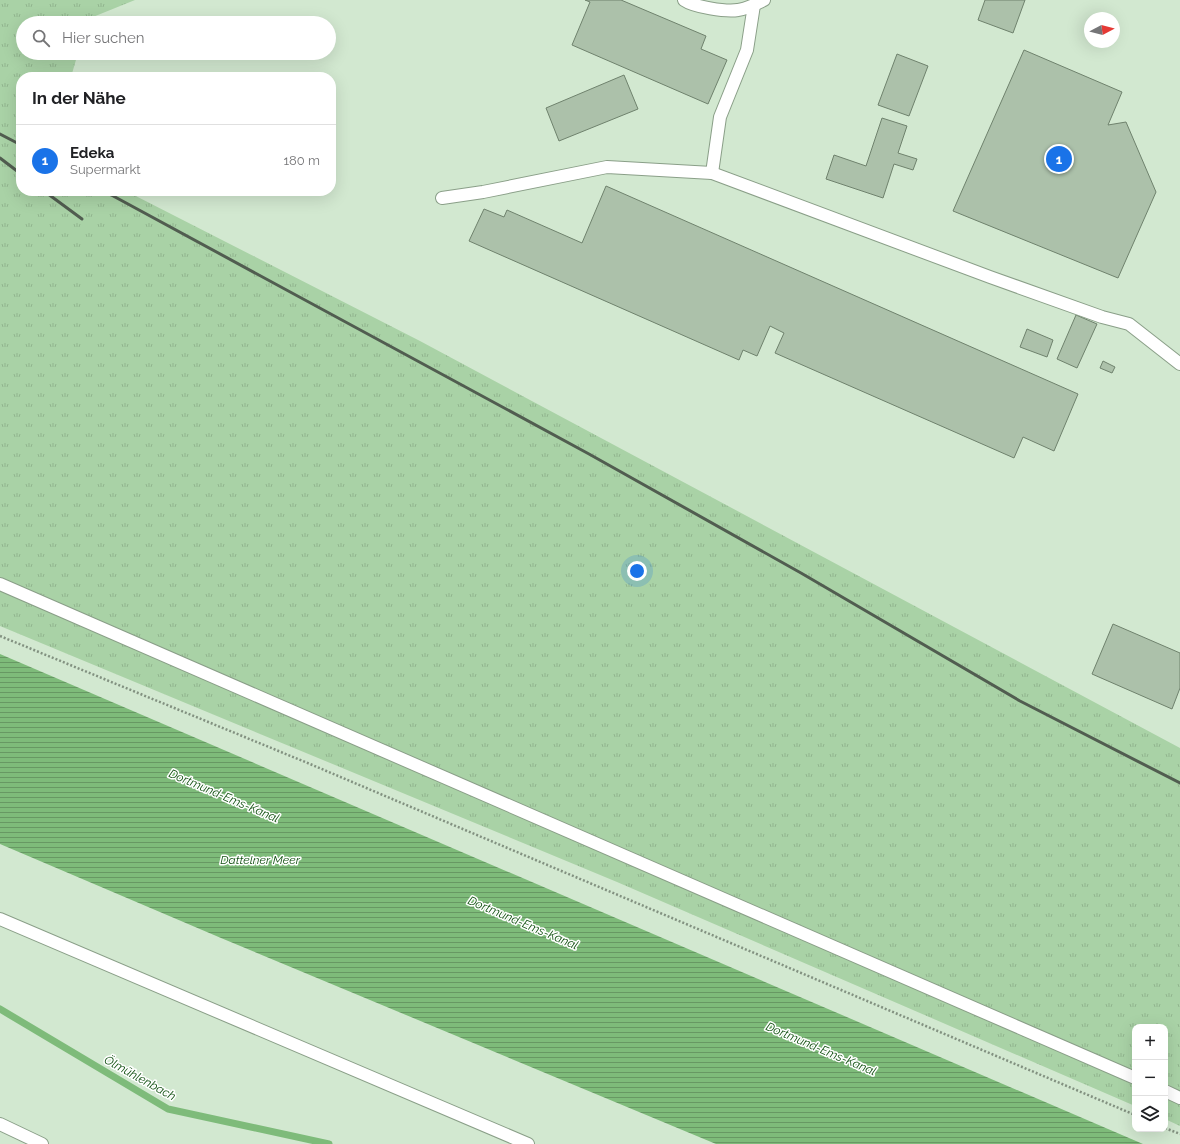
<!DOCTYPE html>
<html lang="de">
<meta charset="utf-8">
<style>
:root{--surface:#fff;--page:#f6f6f6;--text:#202124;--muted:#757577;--line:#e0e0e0;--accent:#1a73e8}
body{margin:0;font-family:Raleway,sans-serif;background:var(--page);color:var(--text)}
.controls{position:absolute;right:12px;bottom:12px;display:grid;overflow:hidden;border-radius:8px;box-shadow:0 4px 16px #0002}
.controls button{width:36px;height:36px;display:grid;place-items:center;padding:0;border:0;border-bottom:1px solid var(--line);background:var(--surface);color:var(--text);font:20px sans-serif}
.compass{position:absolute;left:1084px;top:12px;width:36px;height:36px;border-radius:50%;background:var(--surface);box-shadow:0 4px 16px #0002;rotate:83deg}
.you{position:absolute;left:637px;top:571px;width:14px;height:14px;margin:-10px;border:3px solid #fff;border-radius:50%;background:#1a73e8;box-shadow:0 0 0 6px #1a73e833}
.badge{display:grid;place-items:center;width:26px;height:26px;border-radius:50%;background:var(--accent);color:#fff;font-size:13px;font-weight:700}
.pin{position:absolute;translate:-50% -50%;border:2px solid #fff;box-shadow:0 1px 4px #0006}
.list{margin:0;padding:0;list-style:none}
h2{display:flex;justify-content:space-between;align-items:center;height:52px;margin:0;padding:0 16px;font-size:17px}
h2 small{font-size:13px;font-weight:400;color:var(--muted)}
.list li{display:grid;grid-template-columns:26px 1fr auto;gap:12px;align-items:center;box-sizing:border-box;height:72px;padding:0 16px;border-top:1px solid var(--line)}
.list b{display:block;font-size:15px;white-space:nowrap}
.list p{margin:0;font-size:13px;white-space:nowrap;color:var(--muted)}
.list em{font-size:13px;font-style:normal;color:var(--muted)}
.icon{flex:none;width:22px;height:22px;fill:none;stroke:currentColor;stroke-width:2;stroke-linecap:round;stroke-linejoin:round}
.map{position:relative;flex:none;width:1180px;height:1144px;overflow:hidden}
.search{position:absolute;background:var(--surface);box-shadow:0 4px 16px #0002;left:16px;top:16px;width:320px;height:44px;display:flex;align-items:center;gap:10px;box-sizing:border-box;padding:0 14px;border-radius:22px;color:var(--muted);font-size:15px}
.panel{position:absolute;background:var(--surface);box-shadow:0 4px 16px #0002;left:16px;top:72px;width:320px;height:124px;border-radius:16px}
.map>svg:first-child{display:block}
</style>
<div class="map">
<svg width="1180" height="1144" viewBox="0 0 1180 1144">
<defs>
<pattern id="grass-tufts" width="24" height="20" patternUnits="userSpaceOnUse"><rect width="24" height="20" fill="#a9d2a6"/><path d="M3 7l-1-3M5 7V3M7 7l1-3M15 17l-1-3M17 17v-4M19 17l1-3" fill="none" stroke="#91b48e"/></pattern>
<pattern id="water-rules" width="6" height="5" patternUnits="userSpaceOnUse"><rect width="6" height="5" fill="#7ebb7a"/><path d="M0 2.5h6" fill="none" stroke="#679863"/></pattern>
</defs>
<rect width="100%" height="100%" fill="#d2e8d0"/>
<path fill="url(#grass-tufts)" d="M0,0h135l-47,19 -1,4h-64v30h55l-7,24h-50v114h105l294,150 760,407v378l-15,-7v-92h-30v79l-518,-224 -617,-256z"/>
<path fill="url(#water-rules)" d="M0,654l1143,490h-427l-495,-206 -221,-94z"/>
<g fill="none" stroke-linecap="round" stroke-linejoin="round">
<path stroke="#7ebb7a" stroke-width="7" d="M0,1009l168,100 161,35"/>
</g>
<g fill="#acc1aa" stroke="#6f826d">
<path d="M585,0h36l85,36 -5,13 26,11 -19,44 -136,-59 18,-43z"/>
<path d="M985,0h40l-12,33 -35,-13z"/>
<path d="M1024,50l98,42 -14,33 18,-3 30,70 -38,86 -165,-67z"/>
<path d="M897,54l31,12 -19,50 -31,-11z"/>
<path d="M624,75l14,34 -79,32 -13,-33z"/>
<path d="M882,118l25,8 -9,27 19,6 -4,11 -19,-6 -11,34 -57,-19 8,-24 32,11z"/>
<path d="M606,186l472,208 -24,57 -31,-14 -9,21 -239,-105 9,-20 -14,-7 -13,30 -14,-6 -4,10 -270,-119 15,-32 20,8 3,-7 75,33z"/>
<path d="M1076,315l21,9 -20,44 -20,-9z"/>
<path d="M1027,329l26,11 -6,17 -27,-10z"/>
<path d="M1103,361l12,6 -3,6 -12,-5z"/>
<path d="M1113,624l67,29v35l-8,21 -80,-35z"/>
</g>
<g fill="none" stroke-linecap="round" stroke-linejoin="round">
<defs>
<g id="lane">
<path d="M684,0c10,7 42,12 54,10 9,-1 18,-6 26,-10"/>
<path d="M712,173l8,-56 27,-67 7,-45"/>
<path d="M442,198l41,-6 124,-25 105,6 278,104 112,40 27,7 51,40"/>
<path d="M0,584l1135,494"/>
<path d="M0,919l528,225"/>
<path d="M1165,1091l15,7"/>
<path d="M0,1124l42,20"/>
</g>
</defs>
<use href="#lane" stroke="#8a9f88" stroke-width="14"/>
<g stroke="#829180" stroke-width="2.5" stroke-dasharray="2 2" stroke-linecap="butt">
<path d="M0,636l310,128 825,351"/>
<path d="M1165,1128l15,6"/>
</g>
<use href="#lane" stroke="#fff" stroke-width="12"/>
<g stroke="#515d50" stroke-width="3">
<path d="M0,134l21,11"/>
<path d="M0,158l21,16"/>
<path d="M44,191l38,28"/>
<path d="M104,191l485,263 212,119 219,128 160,82"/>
</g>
</g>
<g text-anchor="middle" stroke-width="3" stroke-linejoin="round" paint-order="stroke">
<g font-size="12" font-style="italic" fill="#0f4f0f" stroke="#fff">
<text transform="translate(224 796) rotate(23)" y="4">Dortmund-Ems-Kanal</text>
<text x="260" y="864">Dattelner Meer</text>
<text transform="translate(523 923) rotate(23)" y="4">Dortmund-Ems-Kanal</text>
<text transform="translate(821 1049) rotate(23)" y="4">Dortmund-Ems-Kanal</text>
<text transform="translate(140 1078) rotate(29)" y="4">Ölmühlenbach</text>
</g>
</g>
</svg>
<div class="controls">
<button>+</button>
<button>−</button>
<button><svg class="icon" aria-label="layers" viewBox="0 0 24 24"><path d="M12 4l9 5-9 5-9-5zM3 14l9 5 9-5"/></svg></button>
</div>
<svg class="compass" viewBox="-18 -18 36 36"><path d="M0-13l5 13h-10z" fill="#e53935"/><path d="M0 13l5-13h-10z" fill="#757577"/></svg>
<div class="you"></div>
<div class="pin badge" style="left:1059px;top:159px">1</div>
<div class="search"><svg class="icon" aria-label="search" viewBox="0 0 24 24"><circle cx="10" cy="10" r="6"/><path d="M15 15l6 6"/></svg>Hier suchen</div>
<section class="panel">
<h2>In der Nähe<small></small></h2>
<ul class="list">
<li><span class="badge">1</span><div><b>Edeka</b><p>Supermarkt</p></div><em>180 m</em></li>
</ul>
</section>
</div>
